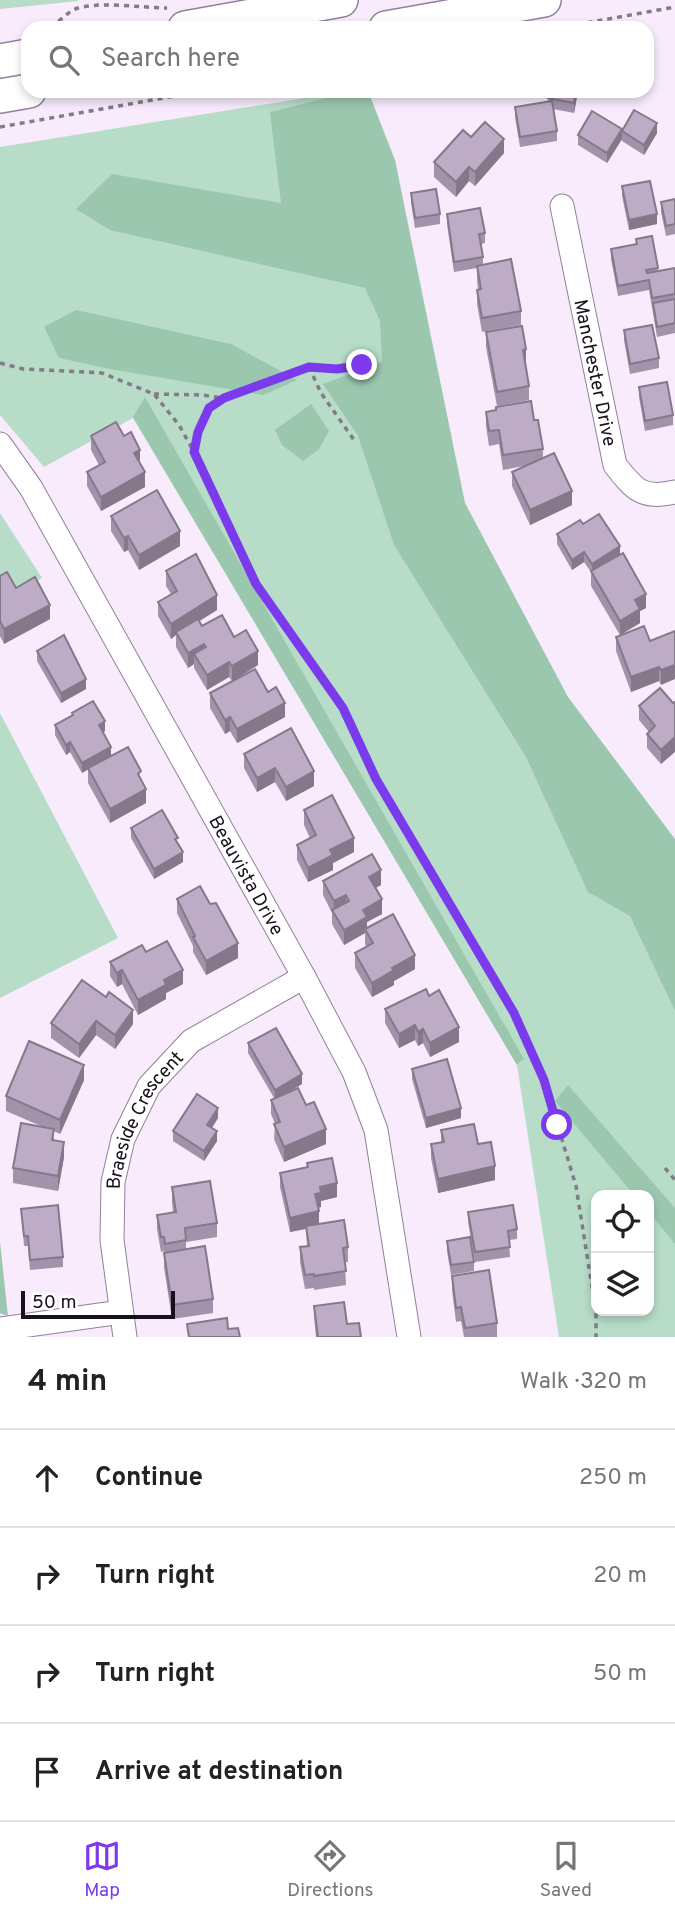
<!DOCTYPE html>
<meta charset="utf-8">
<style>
:root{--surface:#fff;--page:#f2f2f2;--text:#222;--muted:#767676;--line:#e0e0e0;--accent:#7c3aed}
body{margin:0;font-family:Overpass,sans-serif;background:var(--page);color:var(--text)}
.controls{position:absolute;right:21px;bottom:21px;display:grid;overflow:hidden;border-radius:14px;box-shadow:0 4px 10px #0003}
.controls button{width:63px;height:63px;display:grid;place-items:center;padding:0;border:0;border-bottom:2px solid var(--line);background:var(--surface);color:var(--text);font:35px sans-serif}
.scale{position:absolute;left:21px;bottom:18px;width:154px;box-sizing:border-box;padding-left:7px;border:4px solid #18111b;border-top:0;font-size:19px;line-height:24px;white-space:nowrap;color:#18111b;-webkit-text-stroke:5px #fff;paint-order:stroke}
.stop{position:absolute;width:21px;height:21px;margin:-16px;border:5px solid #7c3aed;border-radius:50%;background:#fff}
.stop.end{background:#7c3aed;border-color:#fff;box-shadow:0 2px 7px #0008}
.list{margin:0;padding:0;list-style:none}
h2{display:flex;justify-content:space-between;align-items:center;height:91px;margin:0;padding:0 28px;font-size:30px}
h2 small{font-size:23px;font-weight:400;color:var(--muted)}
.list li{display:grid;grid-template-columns:46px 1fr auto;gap:21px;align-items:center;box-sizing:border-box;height:98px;padding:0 28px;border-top:2px solid var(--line)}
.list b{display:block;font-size:26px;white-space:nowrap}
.list em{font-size:23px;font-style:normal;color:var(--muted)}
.icon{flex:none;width:38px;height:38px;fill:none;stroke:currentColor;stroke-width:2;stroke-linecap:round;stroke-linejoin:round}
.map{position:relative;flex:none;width:675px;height:1337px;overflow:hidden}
.search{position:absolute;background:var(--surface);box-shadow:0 4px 10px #0003;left:21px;right:21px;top:21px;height:77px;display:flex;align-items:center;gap:18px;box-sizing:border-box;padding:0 24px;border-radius:21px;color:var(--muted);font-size:26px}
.sheet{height:483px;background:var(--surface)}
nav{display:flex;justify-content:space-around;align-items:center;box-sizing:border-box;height:98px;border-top:2px solid var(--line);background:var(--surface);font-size:19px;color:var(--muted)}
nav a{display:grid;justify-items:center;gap:4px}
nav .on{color:var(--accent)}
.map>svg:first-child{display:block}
</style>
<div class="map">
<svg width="675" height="1337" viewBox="0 0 675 1337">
<rect width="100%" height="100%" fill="#f7ebfc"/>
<g fill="#b7ddc8" fill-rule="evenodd">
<path d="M0,0h78v1l-78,8z"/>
<path d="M348,91h20l68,406 239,415v425h-116l-42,-272 -384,-647 -89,49 -44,-52v-268zM596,1195h53v116h-53z"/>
<path d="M0,513l42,65 -42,23z"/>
<path d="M0,713l118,225 -118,60z"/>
</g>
<g fill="#9cc7af">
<path d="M355,91h13l27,69 70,343 103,194 107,142v172l-45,-95 -42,-24 -62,-135 -132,-212 -36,-109 -35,-52 59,-22 -2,-41 -15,-33 -255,-58 -34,-21 36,-35 169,29 -11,-91z"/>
<path d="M76,310l155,34 66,36 -34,15 -153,-26 -51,-11 -15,-31z"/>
<path d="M145,397l379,662 -7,6 -384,-648z"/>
<path d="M311,404l18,27 -10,18 -16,12 -21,-16 -7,-15z"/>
<path d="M568,1085l107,123v36l-26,-32v-17h-15l-79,-94z"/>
<path d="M0,1242l8,74 -8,-3z"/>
</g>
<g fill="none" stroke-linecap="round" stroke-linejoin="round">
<defs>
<g id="minor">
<path id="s1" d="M562,206l53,259c19,24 27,35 60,27"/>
<path id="s2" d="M0,444l31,44 273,489 50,95 22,58 33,207"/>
<path d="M0,1329l121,-17"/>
<path id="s3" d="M125,1337l-13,-97 1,-58 10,-43 26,-53 42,-45 113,-64"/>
</g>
<g id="secondary">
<path d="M185,28l156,-28"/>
<path d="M386,28l158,-28"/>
<path d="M0,61l28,-5"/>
<path d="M0,96l29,-5"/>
</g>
</defs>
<use href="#minor" stroke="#92809a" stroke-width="25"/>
<use href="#secondary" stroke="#92809a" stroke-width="36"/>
<g stroke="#847a88" stroke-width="3.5" stroke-dasharray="5 5" stroke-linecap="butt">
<path d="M51,28c7,-6 14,-13 22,-18 21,-10 69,-2 94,-2"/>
<path d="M558,28l117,-21"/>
<path d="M0,127l203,-36"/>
<path d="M0,363l23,6 79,4 52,21 25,31 15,27 62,132 87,124 33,71 138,234 30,67 32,106 20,126v25"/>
<path d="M309,367l12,26 33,47"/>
<path d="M154,394l49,1 19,3"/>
<path d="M195,450l3,-18 11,-24 15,-9 85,-32 27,2 40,-9"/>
<path d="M665,1168l10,12"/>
</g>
<use href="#minor" stroke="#fff" stroke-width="23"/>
<use href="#secondary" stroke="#fff" stroke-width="33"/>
</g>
<g fill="#a393aa">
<path d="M578,91l-4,22 -21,-4 4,22v10l-37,6 -5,-30v-10l33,-5v-4z"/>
<path d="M622,131l35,2 -13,22 -22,-14v-2l-15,24 -29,-18v-10z"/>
<path d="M471,137l33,16 -29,33 -6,-5 -13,16 -22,-20v-15z"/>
<path d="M622,186l35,38 -28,6 -7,-34z"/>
<path d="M411,193l29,21v10l-25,4 -4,-25z"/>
<path d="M675,199v35l-9,2 -5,-24v-10z"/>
<path d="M447,214l38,19v10l-4,1 2,13v7l38,47v14l-39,7 -5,-28v-14l1,-1 -1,-9v-12l-23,4 -7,-48z"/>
<path d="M636,239l22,29v3l17,-3v65l-18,4 -8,-47 -31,6 -7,-37v-10l25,-5z"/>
<path d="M624,330l35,28v10l-29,6 -6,-34z"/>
<path d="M486,332l40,31 -1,1 4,22v14l-32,6 -11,-59z"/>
<path d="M639,387l34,28v10l-28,6 -6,-34z"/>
<path d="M486,412l48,8 9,29v9l29,47 -42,20 -18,-39v-14l12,-6 -21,4 -4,-26 -10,2 -3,-20z"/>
<path d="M91,436l49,28 5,23 -44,24 -14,-25v-14l12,-7 -8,-15z"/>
<path d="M111,516l69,30 -41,24 -11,-20 -4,2 -13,-21z"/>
<path d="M583,524l37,31 26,53 -6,3v12l-20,12 -29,-49v-14l-7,-10 -12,8 -15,-26v-10z"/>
<path d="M166,571l51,39 -18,11 3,5 32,11 24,28 -26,16 -3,-4 -22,13 -13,-22v-4l-6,4 -12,-21v-12l-5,4 -13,-23v-14l13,-8 -5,-8z"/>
<path d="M0,576l16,12 34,31 -46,25 -4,-8z"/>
<path d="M675,631l-14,54 -2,-4 -28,11 -15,-41v-14l34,4z"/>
<path d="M37,651l49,38 -25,14 -24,-42z"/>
<path d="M268,692l17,25 -48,26 -7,-12 -5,3 -15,-26v-15z"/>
<path d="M673,703l-12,61 -14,-16v-14l2,-2 -10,-12v-14z"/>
<path d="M72,713l33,18 -2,1 8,24 30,25 5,22 -36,20 -22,-40v-14l-6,4 -12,-21 -4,3 -11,-20v-10l17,-10z"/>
<path d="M244,754l70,32 -28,15 -11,-19 -18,10 -13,-24z"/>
<path d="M304,810l50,42 -21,11v7l-25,12 -11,-22v-15l13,-7 -6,-13z"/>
<path d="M131,828l52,34 -29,17 -23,-41z"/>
<path d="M323,881l58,4 -5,3 6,26 -15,8v7l48,40 -21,12v4l-22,12 -17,-29v-15l12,-6 -2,-3v-11l-21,12 -12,-21v-11l-9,-18z"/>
<path d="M177,899l61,59 -32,17 -13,-23v-6l-16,-33z"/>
<path d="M146,952l37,32 -17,9v6l-28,16 -16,-31 -5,3 -7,-11v-14z"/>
<path d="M82,980l51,44 -18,25 -19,-14 -17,23 -28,-20v-15z"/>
<path d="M429,996l30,46 -29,15 -7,-14 -5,3 -3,-6 -16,8 -14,-25v-14z"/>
<path d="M248,1043l54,41 -14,8 18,13 20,39 -42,18 -10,-23 1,-15 -4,-10v-14l3,-2 -26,-45z"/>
<path d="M412,1069l49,49 -35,10 -14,-49z"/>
<path d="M84,1080l-24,54 -6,-3v10l10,16 -6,34 -45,-8v-15l30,-41 -37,-16v-15z"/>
<path d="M218,1118l-6,10 5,13 -13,20 -31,-20v-10z"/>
<path d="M441,1130l37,14 17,36 -57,13 -7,-35v-14l10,-2z"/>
<path d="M307,1163l30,34 -16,4v6l-3,1 1,16 29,23v15h-3l1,23 -32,5v-2l-9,1 -5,-27v-15l7,-1 -1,-17 -16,3 -10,-45v-14l27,-6z"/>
<path d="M172,1187l45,36v14l-31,5v7l27,50v14l-41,6 -8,-52v-16l-3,1 -4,-23v-14l16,-3 -1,-10z"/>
<path d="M21,1209l42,48v10l-33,3 -2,-24h-4z"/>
<path d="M468,1212l49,17v10l-8,1 1,17 -35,5 -7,-40z"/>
<path d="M447,1241l27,21v9l-23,4 -4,-24z"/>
<path d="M452,1276l45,47v14h-33l-3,-16 -5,1 -4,-32z"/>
<path d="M314,1306l33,18 14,13h-45l-2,-21z"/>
</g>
<g fill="#85788b">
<path d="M576,91h2l-4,22v-10z"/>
<path d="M657,123v10l-13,22v-10z"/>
<path d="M622,129v10l-15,24v-10z"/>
<path d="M504,139v14l-29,33v-14z"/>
<path d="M469,167v14l-13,16v-15z"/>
<path d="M657,214v10l-28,6v-10z"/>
<path d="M526,349v14l-3,1v-14z"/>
<path d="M140,450v14l-6,-11z"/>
<path d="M145,472v15l-44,24v-14z"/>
<path d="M572,491v14l-42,20v-15z"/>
<path d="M180,531v15l-41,24v-15z"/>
<path d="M128,536v14l-4,2v-14z"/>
<path d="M620,546v10l-28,18v-10z"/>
<path d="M584,552v10l-12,8v-10z"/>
<path d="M646,594v14l-6,3v12l-20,12v-14l15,-21z"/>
<path d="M217,595v15l-40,25 -1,-3v3l-5,4v-15z"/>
<path d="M50,605v14l-46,25v-15z"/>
<path d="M204,644v15l-10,-5v10l-6,4v-15z"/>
<path d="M258,651v14l-26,16v-15z"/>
<path d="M229,662v15l-22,13v-15z"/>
<path d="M675,665v14l-14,6v-15z"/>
<path d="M659,667v14l-28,11v-15z"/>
<path d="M86,679v10l-25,14v-10z"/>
<path d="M285,703v14l-48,26v-14z"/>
<path d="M230,717v14l-5,3v-14z"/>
<path d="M105,721v10l-6,4v-10z"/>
<path d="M675,737v15l-14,12v-14z"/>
<path d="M70,742v10l-4,3v-10z"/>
<path d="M111,747v10l-29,16v-10z"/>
<path d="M275,768v14l-18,10v-14z"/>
<path d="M314,771v15l-28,15v-14z"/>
<path d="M146,789v14l-36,20v-14z"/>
<path d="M354,838v14l-21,11v7l-25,12v-14l22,-18z"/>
<path d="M183,852v10l-29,17v-10z"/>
<path d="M381,870v15l-12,6v-14z"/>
<path d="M346,895v14l-12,4v-12z"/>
<path d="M382,899v15l-15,8v10l-2,-3v4l-21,12v-15l19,-20z"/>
<path d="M238,943v15l-32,17v-14z"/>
<path d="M415,955v14l-21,12v4l-22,12v-14l20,-15z"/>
<path d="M122,970v14l-5,3v-14z"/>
<path d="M183,970v14l-17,9v6l-28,16v-15l26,-20z"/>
<path d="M133,1010v14l-18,25v-14z"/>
<path d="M96,1021v14l-17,23v-14z"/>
<path d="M415,1025v15l-16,8v-14z"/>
<path d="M459,1027v15l-29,15v-14z"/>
<path d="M423,1029v14l-5,3v-14z"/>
<path d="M84,1065v15l-24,54v-14z"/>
<path d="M302,1074v10l-27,16v-10z"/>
<path d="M218,1108v10l-11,17v-10z"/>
<path d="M461,1108v10l-35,10v-10z"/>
<path d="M326,1129v15l-42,18v-15z"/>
<path d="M217,1131v10l-13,20v-10z"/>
<path d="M64,1142v15l-6,34v-15z"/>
<path d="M495,1166v14l-57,13v-14z"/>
<path d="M337,1183v14l-16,4v6l-6,1v-14l5,-7z"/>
<path d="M319,1211v15l-29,6v-14z"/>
</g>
<g fill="#beabc6" stroke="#85788b" stroke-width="2">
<path d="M549,91h27l-2,12 -26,-5z"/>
<path d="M552,101l5,30 -37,6 -5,-30z"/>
<path d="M634,110l23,13 -13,22 -22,-14z"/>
<path d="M592,111l30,18 -15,24 -29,-18z"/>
<path d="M485,122l19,17 -29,33 -6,-5 -13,15 -22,-20 29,-32 8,7z"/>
<path d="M650,181l7,33 -28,6 -7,-34z"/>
<path d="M436,189l4,25 -25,4 -4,-25z"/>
<path d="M675,199v25l-9,2 -5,-24z"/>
<path d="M480,208l5,25 -6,1 4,23 -29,5 -7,-48z"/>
<path d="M652,236l6,32 -12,2 1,3 28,-5v26l-23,4 -3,-18 -31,6 -7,-37 26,-5 -1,-5z"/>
<path d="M511,259l10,52 -39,7 -5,-28 4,-1 -4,-23z"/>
<path d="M675,299v24l-18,4 -4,-24z"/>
<path d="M652,325l7,33 -29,6 -6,-34z"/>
<path d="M522,326l4,23 -3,1 6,36 -32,6 -11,-60z"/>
<path d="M667,382l6,33 -28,6 -6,-34z"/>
<path d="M531,401l3,19h4l5,29 -40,6 -4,-25 -10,1 -3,-19 10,-2v-3z"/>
<path d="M116,422l8,14 7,-4 9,18 -6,3 11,19 -44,25 -14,-25 18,-10 -14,-26z"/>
<path d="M554,453l18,38 -42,19 -18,-38z"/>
<path d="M157,490l23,41 -41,24 -11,-19 -4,2 -13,-22z"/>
<path d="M599,514l21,32 -28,18 -8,-12 -12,8 -15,-26 23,-14 3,4z"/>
<path d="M623,553l23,41 -11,6 5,9 -20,12 -29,-50z"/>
<path d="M196,554l21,41 -46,29 -13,-22 19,-11 -11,-20z"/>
<path d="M7,572l9,16 19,-11 15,28 -46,24 -4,-8v-45z"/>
<path d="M222,615l12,22 12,-7 12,21 -26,15 -3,-4 -22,13 -13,-21 12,-7 -2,-3 -16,9 -12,-21 22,-13 4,7z"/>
<path d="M644,626l6,15 25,-10v34l-14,5 -2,-3 -28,10 -15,-40z"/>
<path d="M64,635l22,44 -25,14 -24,-42z"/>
<path d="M255,669l13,23 8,-5 9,16 -48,26 -7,-12 -5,3 -15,-27z"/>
<path d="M660,688l13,15 2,-1v35l-14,13 -14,-16 8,-8 -16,-20z"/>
<path d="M93,701l12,20 -6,4 12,22 -29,16 -12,-21 -4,3 -11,-20 18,-10 -1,-2z"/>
<path d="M291,728l23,43 -28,16 -11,-19 -18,10 -13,-24z"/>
<path d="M128,747l13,24 -3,3 8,15 -36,20 -22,-41z"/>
<path d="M332,795l22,43 -24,12 3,5 -25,13 -11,-23 19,-10 -12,-25z"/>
<path d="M162,810l16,28 -3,1 8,13 -29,17 -23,-41z"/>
<path d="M372,854l9,16 -12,7 13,22 -19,11 4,7 -23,13 -12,-20 17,-9 -3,-6 -12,6 -11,-20z"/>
<path d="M200,886l10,18 6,-1 22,40 -32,18 -13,-24 2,-1 -18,-37z"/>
<path d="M393,914l22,41 -23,13 2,2 -22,13 -17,-30 18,-10 -8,-14z"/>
<path d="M167,941l16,29 -19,10 2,5 -28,15 -16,-30 -5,3 -7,-11 32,-17 4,7z"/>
<path d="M82,980l24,17 3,-5 24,18 -18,25 -19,-14 -17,23 -28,-21z"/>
<path d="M426,989l3,7 10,-6 20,37 -29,16 -7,-14 -5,3 -3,-7 -16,9 -14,-25z"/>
<path d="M276,1028l26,46 -27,16 -27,-47z"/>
<path d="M29,1041l55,24 -24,55 -54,-24z"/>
<path d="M447,1059l14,49 -35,10 -14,-49z"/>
<path d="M298,1088l8,17 8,-3 12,27 -42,18 -10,-23 6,-2 -9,-22z"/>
<path d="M197,1094l21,14 -11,17 10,6 -13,20 -31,-20z"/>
<path d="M21,1123l33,6 -2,11 12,2 -6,34 -45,-8z"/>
<path d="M474,1124l4,20 13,-2 4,24 -57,13 -7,-35 13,-2 -3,-12z"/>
<path d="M332,1158l5,25 -17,4 1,6 -6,1 4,17 -29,7 -10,-45 28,-6 -1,-4z"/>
<path d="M210,1181l7,42 -32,5 1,12 -21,4 -1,-7h-3l-4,-22 19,-3 -4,-25z"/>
<path d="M58,1205l5,52 -33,3 -2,-24h-4l-3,-27z"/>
<path d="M513,1205l4,24 -9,2 2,16 -35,5 -7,-40z"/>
<path d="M344,1220l4,27 -5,1 3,23 -32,5v-2l-9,1 -5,-28 9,-1 -3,-20z"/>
<path d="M470,1237l4,25 -23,3 -4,-24z"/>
<path d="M205,1246l8,53 -41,6 -8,-52z"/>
<path d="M489,1270l8,53 -32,5 -4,-21 -5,1 -4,-32z"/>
<path d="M344,1302l3,22 12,-1 2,14h-43l-4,-31z"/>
<path d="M227,1318l1,11 10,-1 2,9h-51l-2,-13z"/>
</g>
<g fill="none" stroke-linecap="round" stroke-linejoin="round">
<path stroke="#7c3aed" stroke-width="9" d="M362,365l-25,4 -28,-2 -85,31 -15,10 -11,24 -4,20 62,132 87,124 33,71 138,234 30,67 13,45"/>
</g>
<g text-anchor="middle" stroke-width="5" stroke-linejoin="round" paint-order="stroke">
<g font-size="19" fill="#18111b" stroke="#fff">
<text dy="7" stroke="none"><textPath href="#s1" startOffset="170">Manchester Drive</textPath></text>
<text dy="7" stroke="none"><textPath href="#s2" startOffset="497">Beauvista Drive</textPath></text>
<text dy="7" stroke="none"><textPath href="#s3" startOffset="226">Braeside Crescent</textPath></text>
</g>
</g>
</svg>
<div class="controls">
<button><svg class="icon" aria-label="locate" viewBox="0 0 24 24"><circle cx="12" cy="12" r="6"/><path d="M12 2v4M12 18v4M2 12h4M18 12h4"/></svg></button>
<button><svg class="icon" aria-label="layers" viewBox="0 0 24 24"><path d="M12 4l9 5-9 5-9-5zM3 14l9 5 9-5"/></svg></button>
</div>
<div class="scale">50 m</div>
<div class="stop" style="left:557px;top:1125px"></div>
<div class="stop end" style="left:362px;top:365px"></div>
<div class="search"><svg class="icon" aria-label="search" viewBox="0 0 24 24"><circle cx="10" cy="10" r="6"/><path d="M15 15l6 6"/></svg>Search here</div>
</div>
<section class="sheet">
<h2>4 min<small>Walk · 320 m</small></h2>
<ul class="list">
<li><svg class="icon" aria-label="ahead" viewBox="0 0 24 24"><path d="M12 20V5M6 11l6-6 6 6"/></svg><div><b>Continue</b></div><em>250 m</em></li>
<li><svg class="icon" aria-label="right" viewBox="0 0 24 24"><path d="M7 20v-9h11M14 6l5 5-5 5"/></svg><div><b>Turn right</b></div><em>20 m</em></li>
<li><svg class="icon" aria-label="right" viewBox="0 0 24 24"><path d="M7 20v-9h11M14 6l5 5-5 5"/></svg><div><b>Turn right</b></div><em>50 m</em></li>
<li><svg class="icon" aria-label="arrive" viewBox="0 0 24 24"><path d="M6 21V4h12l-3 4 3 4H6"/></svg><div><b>Arrive at destination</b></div></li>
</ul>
</section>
<nav>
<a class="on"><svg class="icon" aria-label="map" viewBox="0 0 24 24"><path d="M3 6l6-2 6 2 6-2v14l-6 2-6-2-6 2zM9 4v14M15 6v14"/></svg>Map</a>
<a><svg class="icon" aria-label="directions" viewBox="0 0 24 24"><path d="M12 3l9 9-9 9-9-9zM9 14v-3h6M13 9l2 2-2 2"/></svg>Directions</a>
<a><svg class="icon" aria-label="saved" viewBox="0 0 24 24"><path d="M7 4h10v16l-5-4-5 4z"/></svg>Saved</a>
</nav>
